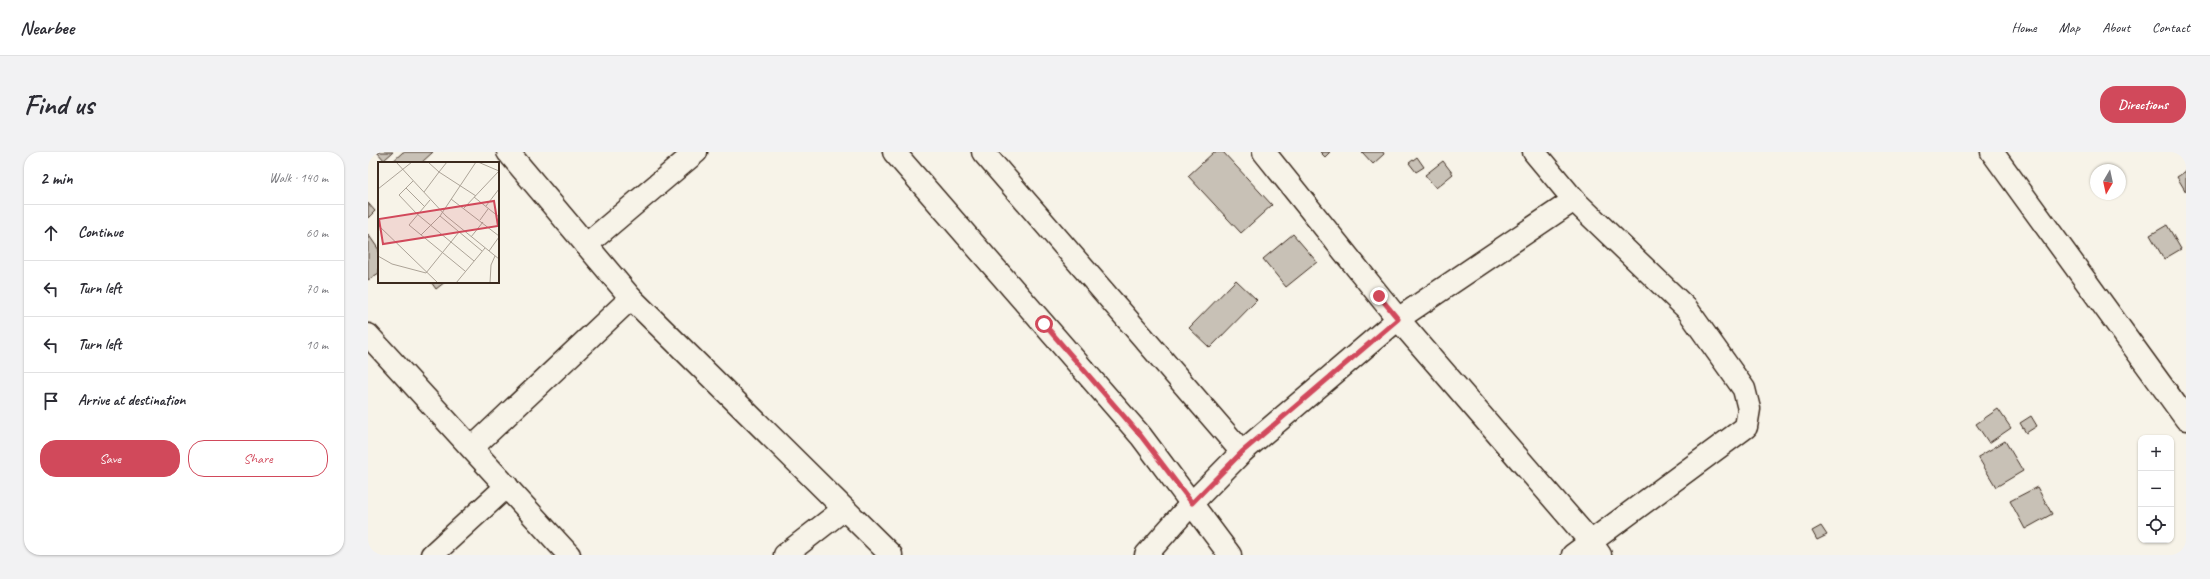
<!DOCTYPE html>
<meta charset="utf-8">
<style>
:root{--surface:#fff;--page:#f2f2f3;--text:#2b2b33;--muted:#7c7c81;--line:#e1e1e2;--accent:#d1495b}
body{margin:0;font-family:Caveat,sans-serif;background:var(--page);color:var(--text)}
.controls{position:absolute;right:12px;bottom:12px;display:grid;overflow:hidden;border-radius:8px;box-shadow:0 1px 3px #0004}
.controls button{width:36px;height:36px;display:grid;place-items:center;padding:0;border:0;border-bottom:1px solid var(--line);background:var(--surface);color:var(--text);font:20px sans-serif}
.compass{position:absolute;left:1722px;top:12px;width:36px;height:36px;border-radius:50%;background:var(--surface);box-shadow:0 1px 3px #0004;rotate:189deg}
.stop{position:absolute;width:12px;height:12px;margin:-9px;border:3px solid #d1495b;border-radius:50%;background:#fff}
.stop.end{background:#d1495b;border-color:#fff;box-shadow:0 1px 4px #0008}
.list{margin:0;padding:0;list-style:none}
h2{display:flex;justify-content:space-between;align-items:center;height:52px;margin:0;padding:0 16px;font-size:17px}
h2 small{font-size:13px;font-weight:400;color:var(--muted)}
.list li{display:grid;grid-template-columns:26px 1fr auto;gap:12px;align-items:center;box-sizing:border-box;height:56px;padding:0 16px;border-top:1px solid var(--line)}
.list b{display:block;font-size:15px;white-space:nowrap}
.list em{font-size:13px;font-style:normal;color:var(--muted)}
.actions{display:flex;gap:8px;padding:12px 16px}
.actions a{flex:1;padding:9px 0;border:1px solid var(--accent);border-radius:16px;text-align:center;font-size:14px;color:var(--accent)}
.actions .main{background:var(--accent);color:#fff}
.icon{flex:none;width:22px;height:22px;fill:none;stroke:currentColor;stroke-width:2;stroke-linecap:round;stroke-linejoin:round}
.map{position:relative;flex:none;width:1818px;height:403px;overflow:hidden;border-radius:16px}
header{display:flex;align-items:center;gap:24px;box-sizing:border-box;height:56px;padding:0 20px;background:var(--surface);border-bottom:1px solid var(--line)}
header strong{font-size:19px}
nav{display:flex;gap:22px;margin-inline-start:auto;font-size:14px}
.intro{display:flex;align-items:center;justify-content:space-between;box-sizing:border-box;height:96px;padding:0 24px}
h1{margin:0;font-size:28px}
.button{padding:10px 18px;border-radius:16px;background:var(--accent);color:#fff;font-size:14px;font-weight:700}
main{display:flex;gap:24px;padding:0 24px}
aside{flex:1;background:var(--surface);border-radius:16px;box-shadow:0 1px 3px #0004}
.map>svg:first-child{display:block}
</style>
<header>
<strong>Nearbee</strong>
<nav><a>Home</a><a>Map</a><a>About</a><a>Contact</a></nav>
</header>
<div class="intro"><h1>Find us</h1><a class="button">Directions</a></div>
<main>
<aside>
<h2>2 min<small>Walk · 140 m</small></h2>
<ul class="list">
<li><svg class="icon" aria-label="ahead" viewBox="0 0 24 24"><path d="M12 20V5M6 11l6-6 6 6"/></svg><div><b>Continue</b></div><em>60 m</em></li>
<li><svg class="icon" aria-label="left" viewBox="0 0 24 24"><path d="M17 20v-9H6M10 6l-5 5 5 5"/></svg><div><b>Turn left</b></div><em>70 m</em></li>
<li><svg class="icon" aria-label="left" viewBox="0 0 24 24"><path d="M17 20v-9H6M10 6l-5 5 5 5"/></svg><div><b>Turn left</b></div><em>10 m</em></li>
<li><svg class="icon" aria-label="arrive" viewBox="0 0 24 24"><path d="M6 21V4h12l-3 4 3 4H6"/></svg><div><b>Arrive at destination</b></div></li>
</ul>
<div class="actions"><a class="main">Save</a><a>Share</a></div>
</aside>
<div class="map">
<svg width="1818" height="403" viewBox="0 0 1818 403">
<rect width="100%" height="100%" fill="#f7f3e8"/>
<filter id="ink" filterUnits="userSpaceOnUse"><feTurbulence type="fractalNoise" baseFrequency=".025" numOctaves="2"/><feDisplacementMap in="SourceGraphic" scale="8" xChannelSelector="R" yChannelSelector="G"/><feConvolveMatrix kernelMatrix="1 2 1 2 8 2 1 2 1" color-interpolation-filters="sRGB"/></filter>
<g filter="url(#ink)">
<g fill="#c8c1b6" stroke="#3b2a1e">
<path d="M9,0h16l-9,8z"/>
<path d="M35,0h30l-12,11h-30z"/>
<path d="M846,0h9l49,53 -31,28 -53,-57z"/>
<path d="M952,0h10l-5,5z"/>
<path d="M994,0h21l1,2 -11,10z"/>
<path d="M1049,5l7,10 -8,5 -7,-9z"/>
<path d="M1075,9l10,13 -17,14 -11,-13z"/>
<path d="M1818,19v21l-9,-15z"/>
<path d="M0,51l7,8 -7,7z"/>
<path d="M1799,73l14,24 -17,10 -14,-24z"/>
<path d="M0,82l11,16v23l-11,7z"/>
<path d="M925,82l24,28 -31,25 -23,-28z"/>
<path d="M868,128l21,20 -47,48 -21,-20z"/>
<path d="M63,130h14l-9,7z"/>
<path d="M1630,257l13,19 -22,15 -13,-19z"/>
<path d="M1663,264l6,10 -11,7 -6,-10z"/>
<path d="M1637,289l18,30 -27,16 -18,-30z"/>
<path d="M1669,335l15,27 -27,15 -15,-28z"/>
<path d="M1453,374l6,9 -10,5 -5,-9z"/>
</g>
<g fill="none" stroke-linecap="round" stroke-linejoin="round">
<defs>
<g id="minor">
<path d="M140,0l123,146 260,257"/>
<path d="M615,0l259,300"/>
<path d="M896,0l134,167 192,222 10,14"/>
<path d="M1166,0l40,48 113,109 57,80 5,20 -3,18 -173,128"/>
<path d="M1624,0l194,267"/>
<path d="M218,93l110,-93"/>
<path d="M0,183l201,220"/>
<path d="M104,296l159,-150"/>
<path d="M64,403l75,-69"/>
<path d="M417,403l59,-46"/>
<path d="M778,403l46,-52 50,-51 156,-133 176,-119"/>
</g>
<path id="primary" d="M526,0l247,284 89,119"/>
</defs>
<use href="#minor" stroke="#3b2a1e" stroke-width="25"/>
<use href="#primary" stroke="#3b2a1e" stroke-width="25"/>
<use href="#minor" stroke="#f7f3e8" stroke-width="22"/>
<use href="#primary" stroke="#f7f3e8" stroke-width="22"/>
</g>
</g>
<g fill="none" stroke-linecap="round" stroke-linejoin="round" filter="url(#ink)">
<path stroke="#d1495b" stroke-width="5" d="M676,172l97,112 51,67 50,-51 156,-133 -19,-23"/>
</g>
<g transform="translate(10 10)">
<rect width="121" height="121" fill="#f7f3e8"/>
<path fill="none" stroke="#aca397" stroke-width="1" d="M18,0l50,54 53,43M50,0l11,10 8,-10M100,0l21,9M35,19l-14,14 18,19 57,47M28,26l18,18M0,27l34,-27M46,30l15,-20 37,24M96,35l25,20M73,37l48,37M52,38l-21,25 56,46M108,44l13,-17M86,46l35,-37M62,54l42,35M102,58l8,-11M0,63l60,58M43,73l19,-19 36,-54M93,75l12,-15M111,89l10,-14M0,94l14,8 34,9 33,-41M78,121l29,-35M112,121l1,-18 4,-9"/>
<path fill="#d1495b" fill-opacity="0.15" stroke="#d1495b" stroke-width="2" d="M116,39l4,25 -115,18 -4,-25z"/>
<rect width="121" height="121" fill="none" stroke="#3b2a1e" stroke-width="2"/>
</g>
</svg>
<div class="controls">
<button>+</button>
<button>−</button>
<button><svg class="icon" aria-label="locate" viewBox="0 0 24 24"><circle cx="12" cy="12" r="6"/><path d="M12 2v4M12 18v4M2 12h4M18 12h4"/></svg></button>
</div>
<svg class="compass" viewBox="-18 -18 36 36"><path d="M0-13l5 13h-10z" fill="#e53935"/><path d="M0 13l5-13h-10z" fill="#7c7c81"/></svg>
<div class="stop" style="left:676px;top:172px"></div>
<div class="stop end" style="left:1011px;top:144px"></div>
</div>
</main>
